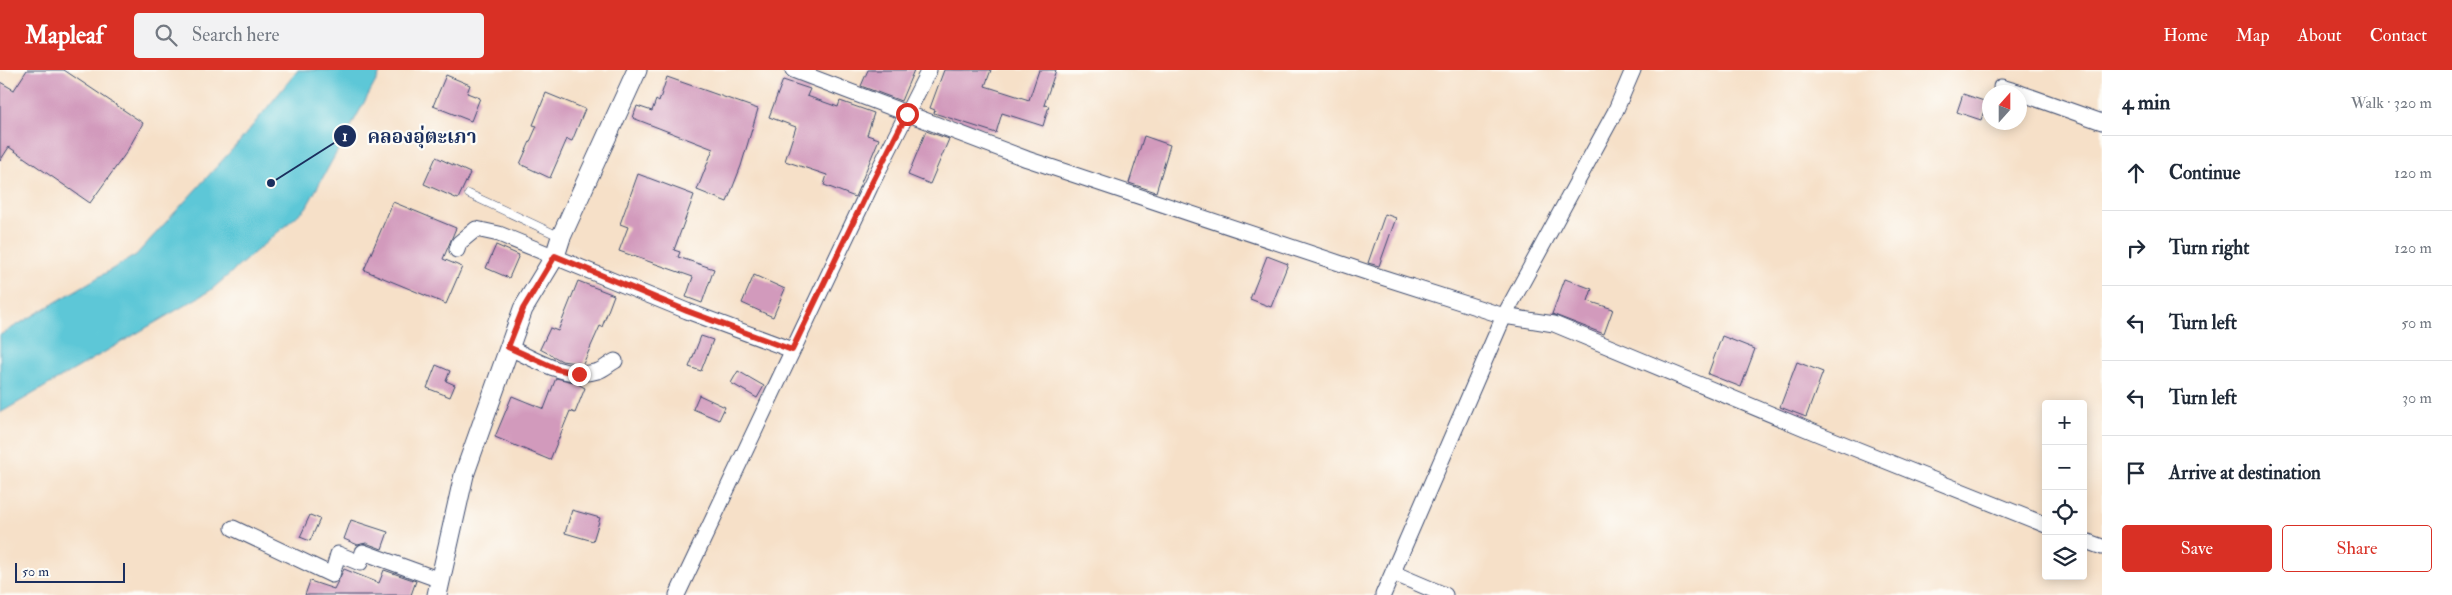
<!DOCTYPE html>
<meta charset="utf-8">
<style>
:root{--surface:#fff;--page:#f2f2f3;--text:#1f2937;--muted:#747a83;--line:#e0e1e3;--accent:#d93025}
body{margin:0;font-family:"IM FELL Double Pica","Noto Serif Thai",serif;background:var(--page);color:var(--text)}
.controls{position:absolute;right:15px;bottom:15px;display:grid;overflow:hidden;border-radius:5px;box-shadow:0 2px 12px #0003}
.controls button{width:45px;height:45px;display:grid;place-items:center;padding:0;border:0;border-bottom:1px solid var(--line);background:var(--surface);color:var(--text);font:25px sans-serif}
.compass{position:absolute;left:1982px;top:15px;width:45px;height:45px;border-radius:50%;background:var(--surface);box-shadow:0 2px 12px #0003;rotate:21deg}
.scale{position:absolute;left:15px;bottom:12px;width:110px;box-sizing:border-box;padding-left:5px;border:2px solid #1b2f5e;border-top:0;font-size:14px;line-height:18px;white-space:nowrap;color:#1b2f5e;-webkit-text-stroke:4px #fdfcf7;paint-order:stroke}
.stop{position:absolute;width:15px;height:15px;margin:-11px;border:4px solid #d93025;border-radius:50%;background:#fff}
.stop.end{background:#d93025;border-color:#fff;box-shadow:0 1px 5px #0008}
.list{margin:0;padding:0;list-style:none}
h2{display:flex;justify-content:space-between;align-items:center;height:65px;margin:0;padding:0 20px;font-size:21px}
h2 small{font-size:16px;font-weight:400;color:var(--muted)}
.list li{display:grid;grid-template-columns:32px 1fr auto;gap:15px;align-items:center;box-sizing:border-box;height:75px;padding:0 20px;border-top:1px solid var(--line)}
.list b{display:block;font-size:19px;white-space:nowrap}
.list em{font-size:16px;font-style:normal;color:var(--muted)}
.actions{display:flex;gap:10px;padding:15px 20px}
.actions a{flex:1;padding:11px 0;border:1px solid var(--accent);border-radius:5px;text-align:center;font-size:18px;color:var(--accent)}
.actions .main{background:var(--accent);color:#fff}
.icon{flex:none;width:28px;height:28px;fill:none;stroke:currentColor;stroke-width:2;stroke-linecap:round;stroke-linejoin:round}
.map{position:relative;flex:none;width:2102px;height:525px;overflow:hidden}
header{display:flex;align-items:center;gap:30px;box-sizing:border-box;height:70px;padding:0 25px;background:var(--accent);color:#fff}
header strong{font-size:24px}
nav{display:flex;gap:28px;margin-inline-start:auto;font-size:18px}
.search{width:350px;height:45px;background:var(--page);display:flex;align-items:center;gap:12px;box-sizing:border-box;padding:0 18px;border-radius:5px;color:var(--muted);font-size:19px}
main{display:flex}
aside{flex:1;background:var(--surface)}
.map>svg:first-child{display:block}
</style>
<header>
<strong>Mapleaf</strong>
<div class="search"><svg class="icon" aria-label="search" viewBox="0 0 24 24"><circle cx="10" cy="10" r="6"/><path d="M15 15l6 6"/></svg>Search here</div>
<nav><a>Home</a><a>Map</a><a>About</a><a>Contact</a></nav>
</header>
<main>
<div class="map">
<svg width="2102" height="525" viewBox="0 0 2102 525">
<rect width="100%" height="100%" fill="#fdfcf7"/>
<filter id="ink" filterUnits="userSpaceOnUse"><feTurbulence type="fractalNoise" baseFrequency=".02" numOctaves="2"/><feDisplacementMap in="SourceGraphic" scale="10" xChannelSelector="R" yChannelSelector="G"/><feConvolveMatrix kernelMatrix="1 2 1 2 8 2 1 2 1" color-interpolation-filters="sRGB"/></filter>
<filter id="wash" filterUnits="userSpaceOnUse"><feTurbulence type="fractalNoise" baseFrequency=".0096" numOctaves="4" result="noise"/><feDisplacementMap in="SourceGraphic" scale="20" xChannelSelector="R" yChannelSelector="G"/><feGaussianBlur stdDeviation="1.12" result="paint"/><feColorMatrix in="noise" values="0 0 0 0 0 0 0 0 0 0 0 0 0 0 0 0 0 1.4 0 .05"/><feComposite in="paint" operator="in"/></filter>
<g filter="url(#wash)">
<rect width="100%" height="100%" fill="#f6e0c8"/>
<path fill="#5dc7d7" stroke="#3c7b9a" d="M298,0h84l-76,138 -95,82 -211,123v-78l136,-80 104,-114z"/>
<g id="blocks">
<g fill="#d29abc">
<path d="M27,0h37l79,53 -17,30 -36,50 -81,-56 -9,14v-79l14,8z"/>
<path d="M868,0h46l-13,31 -40,-15z"/>
<path d="M944,0h47l-6,16 44,14 10,-30h17l-12,35 5,1 -6,20 -41,-13 -6,20 -62,-20 1,-3 -5,-2z"/>
<path d="M446,5l24,10 -3,8 13,5 -9,23 -38,-15z"/>
<path d="M667,7l91,32 -17,57 -14,36 -30,-12 16,-41 -80,-31 4,-12 15,5 4,-11 3,2z"/>
<path d="M783,10l27,9 -3,7 31,11 2,-6 34,12 -7,22 12,4 -24,58 -31,-12 3,-10 -42,-14 11,-34 -27,-10z"/>
<path d="M546,23l39,16 -13,32 -5,-2 -17,39 -30,-14 17,-38 -4,-1z"/>
<path d="M1963,24l24,8 -6,18 -24,-8z"/>
<path d="M926,61l23,8 -19,45 -22,-9z"/>
<path d="M1144,66l26,9 -14,47 -27,-9z"/>
<path d="M436,87l34,16 -12,26 -34,-15z"/>
<path d="M638,104l56,21 -20,55 6,2 -2,5 36,12 -12,34 -16,-6 7,-20 -74,-26 9,-24 -8,-3z"/>
<path d="M393,132l63,26 -13,31 19,8 -16,37 -82,-34z"/>
<path d="M1385,144l11,4 -17,48 -11,-3z"/>
<path d="M496,175l23,10 -10,23 -23,-10z"/>
<path d="M1267,186l21,8 -17,43 -21,-8z"/>
<path d="M754,205l31,14 -12,28 -31,-14z"/>
<path d="M1565,209l27,10 -4,12 25,8 -9,25 -52,-20z"/>
<path d="M578,211l36,14 -12,32 -2,-1 -17,38 -21,-3 -22,-12 10,-21 8,3z"/>
<path d="M701,266l12,4 -12,31 -12,-4z"/>
<path d="M1722,266l33,13 -14,38 -33,-13z"/>
<path d="M1797,292l26,10 -17,45 -26,-10z"/>
<path d="M436,295l14,6 -4,10 9,4 -5,12 -23,-9z"/>
<path d="M738,301l26,15 -7,12 -26,-15z"/>
<path d="M556,308l18,4 11,6 -10,25 -5,-2 -20,49 -55,-23 17,-41 32,13z"/>
<path d="M699,325l26,12 -6,13 -26,-11z"/>
<path d="M572,440l28,8 -7,23 -28,-8z"/>
<path d="M310,445l10,4 -10,22 -10,-4z"/>
<path d="M351,450l37,12 -6,17 -16,-6 -8,2 -14,-6z"/>
<path d="M344,499l35,14 5,-13 32,11 -5,14h-106l5,-14 24,8z"/>
</g>
</g>
</g>
<g filter="url(#ink)">
<use href="#blocks" fill-opacity="0" stroke="#3c4a6e" stroke-width="1"/>
<g fill="none" stroke-linecap="round" stroke-linejoin="round">
<defs>
<path id="service" d="M469,124l92,43"/>
<g id="minor">
<path d="M793,0l234,89 345,115 132,42 50,8 267,111 225,90"/>
<path d="M2001,17l17,5"/>
<path d="M2020,23l82,29"/>
<path d="M457,180l2,-7 17,-14 23,5 188,77 105,39"/>
<path d="M508,277c26,12 60,34 90,24 6,-2 11,-7 17,-10"/>
<path d="M233,458l99,47 6,-21 22,9 3,-11 77,28"/>
<path d="M2083,470l19,7"/>
<path d="M1393,503l52,22"/>
<path d="M677,525l193,-408 59,-117"/>
<path d="M1383,525l121,-279 111,-204 18,-42"/>
</g>
<path id="tertiary" d="M437,525l27,-120 59,-166 32,-53 6,-19 76,-167"/>
</defs>
<use href="#service" stroke="#3c4a6e" stroke-width="9"/>
<use href="#minor" stroke="#3c4a6e" stroke-width="17"/>
<use href="#tertiary" stroke="#3c4a6e" stroke-width="21"/>
<use href="#service" stroke="#fff" stroke-width="8"/>
<use href="#minor" stroke="#fff" stroke-width="15"/>
<use href="#tertiary" stroke="#fff" stroke-width="19"/>
</g>
</g>
<g fill="none" stroke-linecap="round" stroke-linejoin="round" filter="url(#ink)">
<path stroke="#d93025" stroke-width="6" d="M579,304l-22,-5 -49,-22 15,-38 32,-53 132,55 105,39 78,-163 37,-73"/>
</g>
<path fill="none" stroke="#1b2f5e" stroke-width="2" d="M271 113L345 66"/>
<g fill="#1b2f5e" stroke="#fdfcf7" stroke-width="2">
<circle cx="271" cy="113" r="5"/>
<circle cx="345" cy="66" r="12"/>
</g>
<g font-size="15" text-anchor="middle" font-weight="bold" fill="#fff">
<text x="345" y="71">1</text>
</g>
<g font-size="19" text-anchor="middle" font-weight="bold" fill="#1b2f5e" stroke="#fdfcf7" stroke-width="4.5" stroke-linejoin="round" paint-order="stroke">
<text x="422" y="73">คลองอุ่ตะเภา</text>
</g>
</svg>
<div class="controls">
<button>+</button>
<button>−</button>
<button><svg class="icon" aria-label="locate" viewBox="0 0 24 24"><circle cx="12" cy="12" r="6"/><path d="M12 2v4M12 18v4M2 12h4M18 12h4"/></svg></button>
<button><svg class="icon" aria-label="layers" viewBox="0 0 24 24"><path d="M12 4l9 5-9 5-9-5zM3 14l9 5 9-5"/></svg></button>
</div>
<svg class="compass" viewBox="-18 -18 36 36"><path d="M0-13l5 13h-10z" fill="#e53935"/><path d="M0 13l5-13h-10z" fill="#747a83"/></svg>
<div class="scale">50 m</div>
<div class="stop" style="left:907px;top:44px"></div>
<div class="stop end" style="left:579px;top:304px"></div>
</div>
<aside>
<h2>4 min<small>Walk · 320 m</small></h2>
<ul class="list">
<li><svg class="icon" aria-label="ahead" viewBox="0 0 24 24"><path d="M12 20V5M6 11l6-6 6 6"/></svg><div><b>Continue</b></div><em>120 m</em></li>
<li><svg class="icon" aria-label="right" viewBox="0 0 24 24"><path d="M7 20v-9h11M14 6l5 5-5 5"/></svg><div><b>Turn right</b></div><em>120 m</em></li>
<li><svg class="icon" aria-label="left" viewBox="0 0 24 24"><path d="M17 20v-9H6M10 6l-5 5 5 5"/></svg><div><b>Turn left</b></div><em>50 m</em></li>
<li><svg class="icon" aria-label="left" viewBox="0 0 24 24"><path d="M17 20v-9H6M10 6l-5 5 5 5"/></svg><div><b>Turn left</b></div><em>30 m</em></li>
<li><svg class="icon" aria-label="arrive" viewBox="0 0 24 24"><path d="M6 21V4h12l-3 4 3 4H6"/></svg><div><b>Arrive at destination</b></div></li>
</ul>
<div class="actions"><a class="main">Save</a><a>Share</a></div>
</aside>
</main>
